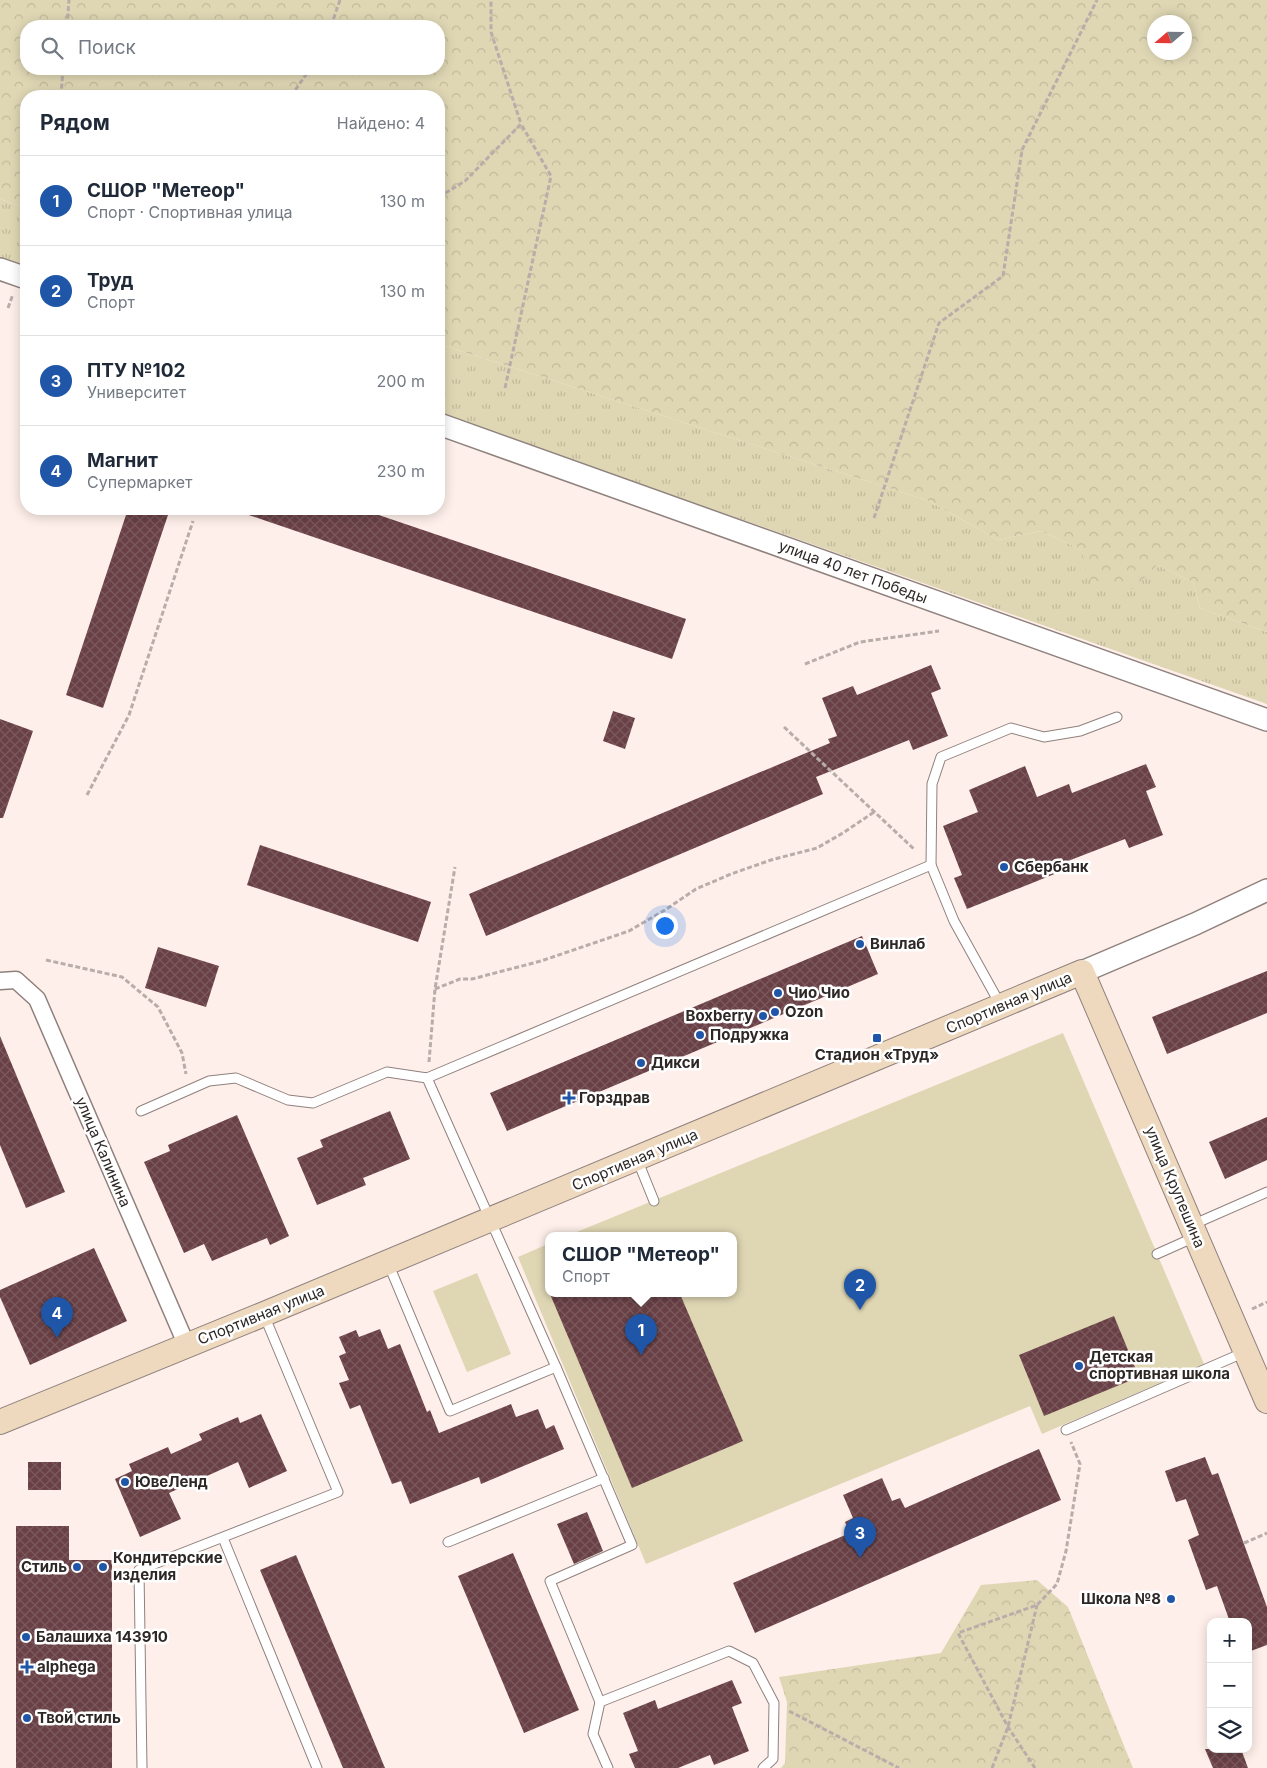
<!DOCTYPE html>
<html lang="ru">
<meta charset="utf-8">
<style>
:root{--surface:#fff;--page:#f2f2f3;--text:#1f2937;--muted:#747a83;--line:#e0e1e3;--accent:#1f56a8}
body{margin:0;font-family:Inter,sans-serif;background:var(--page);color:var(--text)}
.controls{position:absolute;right:15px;bottom:15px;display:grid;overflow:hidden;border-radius:10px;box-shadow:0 2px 12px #0003}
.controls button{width:45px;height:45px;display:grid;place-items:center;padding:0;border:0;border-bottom:1px solid var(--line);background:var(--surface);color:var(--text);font:25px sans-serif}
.compass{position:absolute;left:1147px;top:15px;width:45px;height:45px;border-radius:50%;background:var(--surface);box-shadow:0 2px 12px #0003;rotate:250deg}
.you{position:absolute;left:664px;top:925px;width:18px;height:18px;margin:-12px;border:4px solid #fff;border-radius:50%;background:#1a73e8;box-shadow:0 0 0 8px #1a73e833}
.badge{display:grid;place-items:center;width:32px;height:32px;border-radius:50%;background:var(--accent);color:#fff;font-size:16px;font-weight:700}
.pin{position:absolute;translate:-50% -41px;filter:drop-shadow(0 1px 2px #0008)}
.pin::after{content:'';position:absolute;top:26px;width:18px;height:15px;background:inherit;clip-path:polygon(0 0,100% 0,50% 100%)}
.popup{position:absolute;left:545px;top:1232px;width:192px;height:65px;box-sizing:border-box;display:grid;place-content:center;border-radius:10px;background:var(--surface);filter:drop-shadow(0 1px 4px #0005);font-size:16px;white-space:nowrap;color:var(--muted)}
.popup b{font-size:19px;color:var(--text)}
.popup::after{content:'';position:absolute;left:50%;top:100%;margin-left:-10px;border:10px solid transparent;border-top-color:var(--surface)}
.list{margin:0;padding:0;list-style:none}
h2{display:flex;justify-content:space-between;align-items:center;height:65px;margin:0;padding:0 20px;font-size:21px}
h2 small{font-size:16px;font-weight:400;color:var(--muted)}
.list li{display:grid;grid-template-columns:32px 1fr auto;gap:15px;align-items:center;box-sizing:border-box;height:90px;padding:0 20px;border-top:1px solid var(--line)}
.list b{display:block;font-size:19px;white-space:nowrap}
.list p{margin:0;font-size:16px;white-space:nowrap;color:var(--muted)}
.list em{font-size:16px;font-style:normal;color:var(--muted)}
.icon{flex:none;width:28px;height:28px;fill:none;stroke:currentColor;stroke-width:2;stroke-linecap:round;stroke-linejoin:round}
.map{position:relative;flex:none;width:1267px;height:1768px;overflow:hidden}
.search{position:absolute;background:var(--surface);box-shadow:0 2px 12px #0003;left:20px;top:20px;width:425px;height:55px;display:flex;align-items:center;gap:12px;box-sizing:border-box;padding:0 18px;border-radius:20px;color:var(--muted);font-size:19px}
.panel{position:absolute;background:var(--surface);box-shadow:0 2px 12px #0003;left:20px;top:90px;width:425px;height:425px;border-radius:20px}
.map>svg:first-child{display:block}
</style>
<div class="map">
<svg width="1267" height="1768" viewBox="0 0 1267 1768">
<defs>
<pattern id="grass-tufts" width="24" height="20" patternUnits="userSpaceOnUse" patternTransform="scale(1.25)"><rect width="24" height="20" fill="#dfd7b4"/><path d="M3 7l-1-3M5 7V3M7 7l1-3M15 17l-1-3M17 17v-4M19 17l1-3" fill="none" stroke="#c0b99b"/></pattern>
<pattern id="forest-crowns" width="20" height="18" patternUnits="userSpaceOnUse" patternTransform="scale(1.25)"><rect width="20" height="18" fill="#dfd7b4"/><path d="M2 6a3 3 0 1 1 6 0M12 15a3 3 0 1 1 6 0" fill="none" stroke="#c0b99b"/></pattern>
<pattern id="building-cross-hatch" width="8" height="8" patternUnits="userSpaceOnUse" patternTransform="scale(1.25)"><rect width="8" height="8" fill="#694045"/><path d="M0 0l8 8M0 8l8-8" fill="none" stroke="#7a595d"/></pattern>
</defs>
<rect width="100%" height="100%" fill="#feefea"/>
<g fill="url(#grass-tufts)">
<path d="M0,199l26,9v60l-26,-9z"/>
<path d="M439,344l490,157 69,39 43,-9 41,19 75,15 36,17 7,26 67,24v72l-828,-291z"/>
</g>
<g fill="url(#forest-crowns)" fill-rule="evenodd">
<path d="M0,0h1267v632l-67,-24 -7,-26 -36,-17 -23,24 -47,-10 -5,-29 -41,-19 -43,9 -69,-39 -490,-157v-248h-413v112l-26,-9zM1154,22h30v30h-30zM26,26h413v43h-413z"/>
<path d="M1037,1580l31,27 65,161h-352l4,-5 2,-61 -8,-25 162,-24 40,-68z"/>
</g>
<g fill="#dfd7b4">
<path d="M1063,1033l141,331 -162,70 -12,-28 -384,158 -128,-307 30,-13v50h186v-58h-167z"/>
<path d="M477,1273l34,81 -44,18 -34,-81z"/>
</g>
<g fill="url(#building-cross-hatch)">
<path d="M128,509h42l-67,199 -37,-13z"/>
<path d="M240,509h121l325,110 -14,40 -432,-147z"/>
<path d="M931,665l10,24 -10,4 17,43 -35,14 -4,-10 -93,37 7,17 -337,142 -17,-42 361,-151 -2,-4 9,-3 -15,-38 31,-12 4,9z"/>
<path d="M613,711l22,7 -10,31 -22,-8z"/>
<path d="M0,719l33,12 -30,87h-3z"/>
<path d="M1146,764l10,23 -10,4 17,44 -34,13 -4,-9 -70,27 2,7 -90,36 -13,-31 8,-3 -19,-49 35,-14 -9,-22 56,-24 12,31 32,-13 3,9z"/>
<path d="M260,845l171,57 -13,40 -171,-57z"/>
<path d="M862,936l16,38 -371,157 -17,-38z"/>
<path d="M158,947l61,19 -13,41 -61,-19z"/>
<path d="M1267,971v42l-100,41 -15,-37z"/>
<path d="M0,1036l65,156 -39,16 -26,-63z"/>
<path d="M390,1111l20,48 -47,19 3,7 -49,20 -20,-47 26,-11 -3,-7z"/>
<path d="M237,1115l52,121 -19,9 -3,-7 -55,23 -8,-17 -20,9 -40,-91 26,-11 -2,-6z"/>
<path d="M1267,1117v43l-42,19 -16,-37z"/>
<path d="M94,1248l33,73 -97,44 -30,-68v-7z"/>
<path d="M550,1294h130l63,147 -111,47z"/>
<path d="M1114,1316l25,61 -95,39 -25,-61z"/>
<path d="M380,1329l8,20 12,-5 27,68 3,-2 9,23 72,-29 5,13 22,-8 8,20 8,-4 10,24 -83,35 -2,-7 -69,27 -9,-23 -9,3 -32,-79 -10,4 -11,-26 10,-3 -10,-24 7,-3 -7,-16 17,-7 3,7z"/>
<path d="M261,1414l26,57 -38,17 -11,-26 -69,31 12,26 -41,18 -25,-58 17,-8 -3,-7 39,-17 3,7 31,-14 -3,-6 39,-17 2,6z"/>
<path d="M1039,1449l22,51 -306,133 -22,-50 117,-50 -5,-11 8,-4 -10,-23 39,-17 10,23 8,-3 5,10z"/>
<path d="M1205,1457l7,18 6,-2 49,134v38l-19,7v-30h-18l-13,-36 -11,4 -18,-50 11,-5 -13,-36 -10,3 -11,-31z"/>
<rect x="28" y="1462" width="33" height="28"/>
<path d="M587,1512l16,39 -29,13 -17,-40z"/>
<path d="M16,1526h53v34h43v208h-96z"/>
<path d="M513,1553l66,157 -55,23 -66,-157z"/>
<path d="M296,1555l89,213h-42l-83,-198z"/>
<path d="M732,1680l10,23 -10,4 17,44 -35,14 -4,-10 -32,13h-43l-6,-14 9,-3 -15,-38 32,-13 3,9z"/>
<path d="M1205,1749h36l7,19h-35z"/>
</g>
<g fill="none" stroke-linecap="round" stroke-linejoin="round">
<defs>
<g id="service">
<path d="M1000,1004l-46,-83 -23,-56 1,-81 9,-27 70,-29 33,9 36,-6 37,-14"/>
<path d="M427,1078l504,-213"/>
<path d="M141,1111l68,-30 27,-3 52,22 25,3 74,-31 40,6 129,289 -106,44 -62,-148"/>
<path d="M637,1159l17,42"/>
<path d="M1192,1225l75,-33"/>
<path d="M1157,1254l38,-17"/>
<path d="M556,1367l76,178 -82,36 50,121"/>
<path d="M1066,1430l179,-78"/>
<path d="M223,1538l94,230"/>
<path d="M448,1542l156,-64"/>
<path d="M142,1768l-3,-198 199,-78 -74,-177"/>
<path d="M608,1768l-15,-34 7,-32 129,-51 24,12 21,40 -1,56 -10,9"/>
</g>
<path id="minor" d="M0,981l16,-1 21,19 150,347"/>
<g id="tertiary">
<path d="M0,269l26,9"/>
<path d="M439,424l828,296"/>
<path d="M1082,972l113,-48 72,-34"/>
</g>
<path id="secondary" d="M0,1422l264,-108 818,-342 185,429"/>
</defs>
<use href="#service" stroke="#8f817d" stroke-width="11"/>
<use href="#minor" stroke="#8f817d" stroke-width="19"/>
<use href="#tertiary" stroke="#8f817d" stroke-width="24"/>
<use href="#secondary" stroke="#8f817d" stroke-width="26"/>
<g stroke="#b8ada9" stroke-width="3" stroke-dasharray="5 2.5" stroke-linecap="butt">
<path d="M67,26l2,-26"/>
<path d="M331,26l9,-26"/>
<path d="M61,96l2,-27"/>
<path d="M291,96l19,-27"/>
<path d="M439,197l26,-16 56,-57 -30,-92v-32"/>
<path d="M8,308l5,-14"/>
<path d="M505,388l46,-212 -30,-52"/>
<path d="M874,518l65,-195 64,-47 19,-126 75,-150"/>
<path d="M805,664l55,-22 79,-11"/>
<path d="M784,727l131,123"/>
<path d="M87,795l42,-80 64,-194"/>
<path d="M46,960l76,17 36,30 24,46 4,21"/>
<path d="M435,989l25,-10h12l69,-18 88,-30 36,-21 31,-21 35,-15 40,-14 46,-12 26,-15 31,-21"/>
<path d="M429,1062l6,-73 20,-122"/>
<path d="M1252,1309l15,-7"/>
<path d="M1244,1543l23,-10"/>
<path d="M789,1711l110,57"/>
<path d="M992,1768l16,-41 29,-122"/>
<path d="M1035,1768l-27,-41 -50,-94 79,-28 20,-21 9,-33 14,-87 -9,-22"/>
</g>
<use href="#service" stroke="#fff" stroke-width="9"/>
<use href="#minor" stroke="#fff" stroke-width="16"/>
<use href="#tertiary" stroke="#fff" stroke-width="21"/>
<use href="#secondary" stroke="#eed9be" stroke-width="24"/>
</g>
<g fill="#1f56a8" stroke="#fff" stroke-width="2">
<circle cx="1004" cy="867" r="5"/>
<circle cx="860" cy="944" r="5"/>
<circle cx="778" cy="993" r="5"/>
<circle cx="775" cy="1012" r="5"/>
<circle cx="763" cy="1016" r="5"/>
<circle cx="700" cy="1035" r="5"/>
<rect x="872" y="1033" width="10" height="10" rx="2.5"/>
<circle cx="641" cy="1063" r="5"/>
<path d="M566.5 1090.5h5v5h5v5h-5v5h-5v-5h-5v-5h5z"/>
<circle cx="1079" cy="1366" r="5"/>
<circle cx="125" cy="1482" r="5"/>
<circle cx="77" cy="1567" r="5"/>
<circle cx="103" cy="1567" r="5"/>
<circle cx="1171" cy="1599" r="5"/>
<circle cx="26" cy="1637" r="5"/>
<path d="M24.5 1659.5h5v5h5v5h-5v5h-5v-5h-5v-5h5z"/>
<circle cx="27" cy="1718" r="5"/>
</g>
<g text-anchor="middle" stroke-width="5" stroke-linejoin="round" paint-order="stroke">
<g font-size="15" fill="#2d2826" stroke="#fff">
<text transform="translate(853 572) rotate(20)" y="5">улица 40 лет Победы</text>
<text transform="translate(1009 1003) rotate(-23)" y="5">Спортивная улица</text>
<text transform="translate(103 1152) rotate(67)" y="5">улица Калинина</text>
<text transform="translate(635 1160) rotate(-23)" y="5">Спортивная улица</text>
<text transform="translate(1175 1187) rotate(67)" y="5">улица Крупешина</text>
<text transform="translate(261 1315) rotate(-22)" y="5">Спортивная улица</text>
</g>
<g font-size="15" font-weight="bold" fill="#2d2826" stroke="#fff" text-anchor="start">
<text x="1014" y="872">Сбербанк</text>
<text x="870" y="949">Винлаб</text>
<text x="788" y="998">Чио Чио</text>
<text x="785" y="1017">Ozon</text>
<text x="753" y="1021" text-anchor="end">Boxberry</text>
<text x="710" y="1040">Подружка</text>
<text x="877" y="1060" text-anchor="middle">Стадион «Труд»</text>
<text x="651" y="1068">Дикси</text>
<text x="579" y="1103">Горздрав</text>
<text x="1089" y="1362">Детская<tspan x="1089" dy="17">спортивная школа</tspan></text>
<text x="135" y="1487">ЮвеЛенд</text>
<text x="113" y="1563">Кондитерские<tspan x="113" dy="17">изделия</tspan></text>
<text x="67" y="1572" text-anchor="end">Стиль</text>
<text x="1161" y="1604" text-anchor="end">Школа №8</text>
<text x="36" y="1642">Балашиха 143910</text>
<text x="37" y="1672">alphega</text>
<text x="37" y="1723">Твой стиль</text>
</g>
</g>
</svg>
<div class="controls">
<button>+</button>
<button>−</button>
<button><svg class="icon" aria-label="layers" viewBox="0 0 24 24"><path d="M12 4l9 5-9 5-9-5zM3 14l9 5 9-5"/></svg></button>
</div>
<svg class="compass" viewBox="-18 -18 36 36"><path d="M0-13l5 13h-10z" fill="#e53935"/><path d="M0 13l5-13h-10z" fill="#747a83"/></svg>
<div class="you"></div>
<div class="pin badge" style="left:641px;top:1355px">1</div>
<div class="popup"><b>СШОР &quot;Метеор&quot;</b>Спорт</div>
<div class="pin badge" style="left:860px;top:1310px">2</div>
<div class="pin badge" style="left:860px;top:1558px">3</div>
<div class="pin badge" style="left:57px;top:1338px">4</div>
<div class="search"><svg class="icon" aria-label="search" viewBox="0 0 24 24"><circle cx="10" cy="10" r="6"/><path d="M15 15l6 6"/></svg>Поиск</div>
<section class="panel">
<h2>Рядом<small>Найдено: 4</small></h2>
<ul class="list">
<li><span class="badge">1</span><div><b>СШОР &quot;Метеор&quot;</b><p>Спорт · Спортивная улица</p></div><em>130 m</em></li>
<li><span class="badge">2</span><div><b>Труд</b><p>Спорт</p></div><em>130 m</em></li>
<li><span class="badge">3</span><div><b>ПТУ №102</b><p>Университет</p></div><em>200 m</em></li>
<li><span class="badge">4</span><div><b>Магнит</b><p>Супермаркет</p></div><em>230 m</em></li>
</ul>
</section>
</div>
